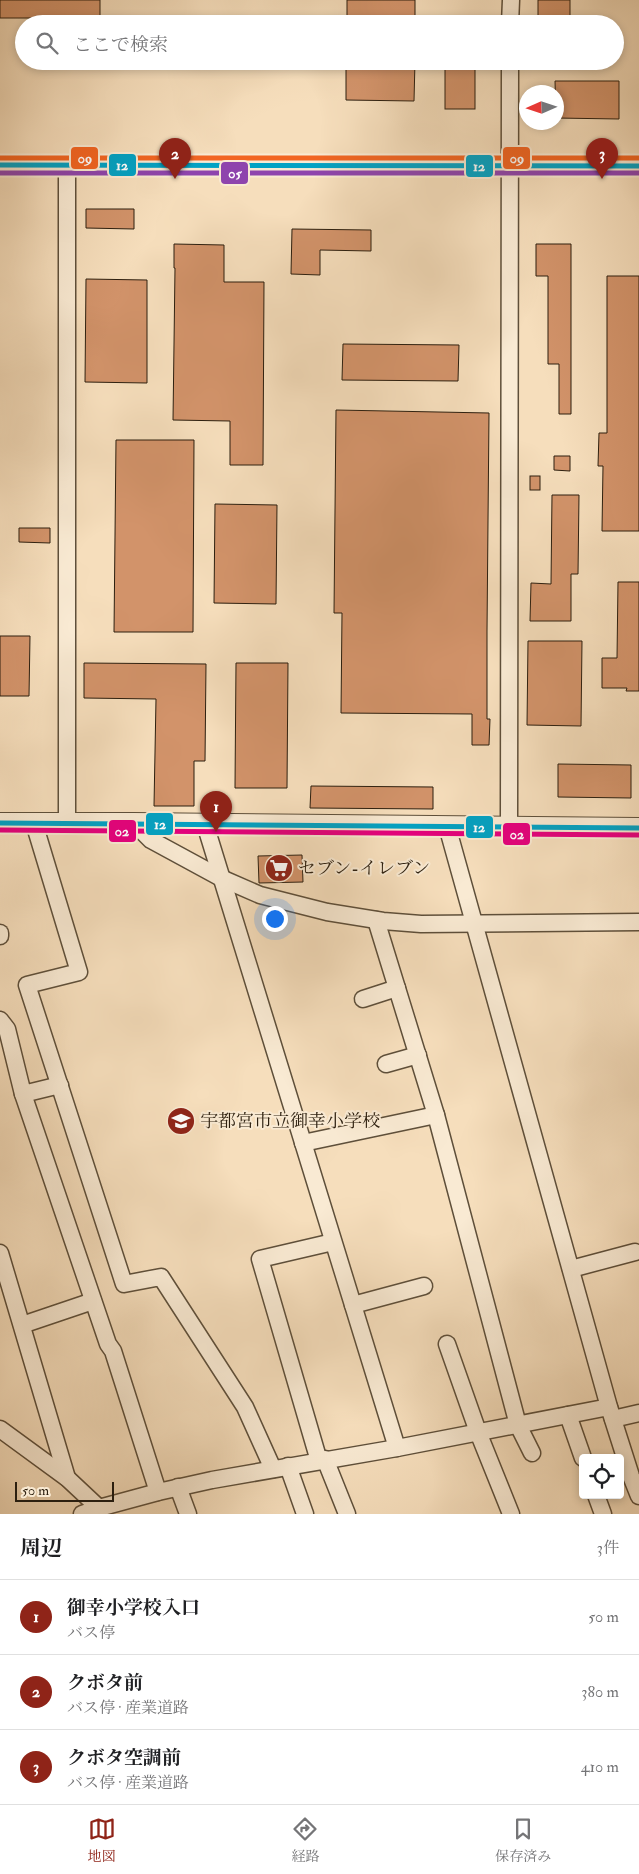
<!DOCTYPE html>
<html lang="ja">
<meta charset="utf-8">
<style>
:root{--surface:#fff;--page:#f6f6f6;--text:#202124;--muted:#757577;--line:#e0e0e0;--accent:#8f2418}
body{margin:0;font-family:"IM FELL Double Pica","Noto Serif JP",serif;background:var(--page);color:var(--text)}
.controls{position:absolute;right:15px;bottom:15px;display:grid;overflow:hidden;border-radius:5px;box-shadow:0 2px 8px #0003}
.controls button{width:45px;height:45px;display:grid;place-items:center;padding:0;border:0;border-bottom:1px solid var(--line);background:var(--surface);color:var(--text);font:25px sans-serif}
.compass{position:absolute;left:519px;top:85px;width:45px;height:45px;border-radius:50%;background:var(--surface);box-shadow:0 2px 8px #0003;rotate:267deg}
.scale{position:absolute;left:15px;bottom:12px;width:99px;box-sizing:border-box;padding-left:5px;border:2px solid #2c1f0f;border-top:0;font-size:14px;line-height:18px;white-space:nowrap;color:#2c1f0f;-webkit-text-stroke:4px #f9ead3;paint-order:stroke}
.you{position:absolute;left:274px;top:918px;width:18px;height:18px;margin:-12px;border:4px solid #fff;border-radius:50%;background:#1a73e8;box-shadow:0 0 0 8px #1a73e833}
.badge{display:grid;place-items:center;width:32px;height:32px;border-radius:50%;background:var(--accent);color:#fff;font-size:16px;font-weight:700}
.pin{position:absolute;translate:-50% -41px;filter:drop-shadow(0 1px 2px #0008)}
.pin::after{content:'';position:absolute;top:26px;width:18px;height:15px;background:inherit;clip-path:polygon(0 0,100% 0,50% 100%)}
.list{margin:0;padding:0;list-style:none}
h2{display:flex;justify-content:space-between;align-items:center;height:65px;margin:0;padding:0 20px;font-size:21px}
h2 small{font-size:16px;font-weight:400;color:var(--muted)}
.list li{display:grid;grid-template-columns:32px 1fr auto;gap:15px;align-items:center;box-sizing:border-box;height:75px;padding:0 20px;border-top:1px solid var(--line)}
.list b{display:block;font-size:19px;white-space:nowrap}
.list p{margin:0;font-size:16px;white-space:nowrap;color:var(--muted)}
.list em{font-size:16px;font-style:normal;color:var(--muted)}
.icon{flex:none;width:28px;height:28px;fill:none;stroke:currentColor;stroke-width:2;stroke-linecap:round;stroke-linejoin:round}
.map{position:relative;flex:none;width:639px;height:1514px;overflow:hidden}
.search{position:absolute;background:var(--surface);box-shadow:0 2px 8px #0003;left:15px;right:15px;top:15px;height:55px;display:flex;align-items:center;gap:12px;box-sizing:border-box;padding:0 18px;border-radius:28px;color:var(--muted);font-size:19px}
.sheet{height:290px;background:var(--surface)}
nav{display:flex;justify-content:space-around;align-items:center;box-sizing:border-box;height:70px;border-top:1px solid var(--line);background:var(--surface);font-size:14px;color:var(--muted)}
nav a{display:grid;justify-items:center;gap:2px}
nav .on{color:var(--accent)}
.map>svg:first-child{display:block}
</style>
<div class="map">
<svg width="639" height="1514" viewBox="0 0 639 1514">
<rect width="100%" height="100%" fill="#f6debc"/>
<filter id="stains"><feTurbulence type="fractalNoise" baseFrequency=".004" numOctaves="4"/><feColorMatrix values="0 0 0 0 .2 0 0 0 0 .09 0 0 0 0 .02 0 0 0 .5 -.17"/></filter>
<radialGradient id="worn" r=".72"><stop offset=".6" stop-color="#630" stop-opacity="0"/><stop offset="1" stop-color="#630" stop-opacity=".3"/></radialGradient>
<g fill="#d2936a" stroke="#2c1f0f">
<rect x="0" y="0" width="100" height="18"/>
<rect x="347" y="0" width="68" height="24"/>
<rect x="538" y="0" width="32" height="24"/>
<path d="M346,61h69l-1,40 -68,-1z"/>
<rect x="445" y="64" width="30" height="45"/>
<path d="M555,81h64v38l-63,-1z"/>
<path d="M86,209h48v20l-48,-1z"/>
<path d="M292,229l79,1v21l-51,-1v25l-29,-1z"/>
<path d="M174,244l50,1v37h40l-1,183h-33v-44l-57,-1 2,-152h-1z"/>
<path d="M536,244h35v170h-12v-50h-11v-88h-12z"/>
<path d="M607,276h32v255h-37l1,-65h-5l1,-33h8z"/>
<path d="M86,279l61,1v103l-62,-1z"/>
<path d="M343,344l116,1 -1,36 -116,-1z"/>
<path d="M336,410l153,3 -2,218v88h3l-1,26h-17v-31l-131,-1 1,-100h-8z"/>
<path d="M116,440h78l-1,192h-79z"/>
<path d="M554,456h16v15l-16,-1z"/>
<rect x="530" y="476" width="10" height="14"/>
<path d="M552,495h27l-1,79h-7v47h-41l1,-38 20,1z"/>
<path d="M215,504l62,1 -1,99 -62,-1z"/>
<path d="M19,528h31v15l-31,-1z"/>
<path d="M618,582h21v109h-13l1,-3h-25v-30h15z"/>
<path d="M0,636h30l-1,60h-29z"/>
<path d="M528,641h54l-1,85 -54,-1z"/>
<path d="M84,663l122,1 -1,97h-11v45h-40l2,-107 -72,-1z"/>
<path d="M236,663h52l-1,125h-52z"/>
<path d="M558,764l73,1v33l-73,-1z"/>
<path d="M311,786l122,1v22l-123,-1z"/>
<path d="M302,855l1,27 -44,1 -1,-27z"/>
</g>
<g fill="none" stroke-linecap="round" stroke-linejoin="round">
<defs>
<g id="minor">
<path d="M510,24l1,-24"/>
<path d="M34,823l45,149 -52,13 97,299 37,-7 84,130 28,62"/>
<path d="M67,823v-658"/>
<path d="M134,823l17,17 70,38 39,17 67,17 56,9 38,3 218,-2"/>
<path d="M205,824l192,624"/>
<path d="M447,826l162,581 22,69 8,20"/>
<path d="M509,827l1,-766"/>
<path d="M376,920l60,195 82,310 14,28"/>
<path d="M0,933v3"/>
<path d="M363,999l34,-11"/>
<path d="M0,1020l7,9 16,65 37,-9"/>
<path d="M386,1064l32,-9"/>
<path d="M23,1094l85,250 5,7 45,141"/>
<path d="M303,1143l133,-28"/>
<path d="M0,1253l67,225"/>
<path d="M571,1269l64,-17"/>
<path d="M353,1305l71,-19"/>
<path d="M22,1325l71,-24"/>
<path d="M447,1344l31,88 33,82"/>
<path d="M568,1415l15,43"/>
<path d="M613,1419l26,-6"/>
<path d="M0,1429l67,49 32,30"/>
<path d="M325,1459l22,55"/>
<path d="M319,1461l-59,-202 73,-17"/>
<path d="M288,1466l17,48"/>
<path d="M178,1487l10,27"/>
<path d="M596,1495l7,19"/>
<path d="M82,1514l17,-6 59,-16 54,-12 185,-32 212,-41"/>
</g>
<g id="tertiary">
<path d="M0,165l639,1"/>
<path d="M0,823h134l505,5"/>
</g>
</defs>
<use href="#minor" stroke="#5e4f3a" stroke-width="19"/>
<use href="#tertiary" stroke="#5e4f3a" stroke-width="22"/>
<use href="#minor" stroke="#f9ead3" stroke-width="16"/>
<use href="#tertiary" stroke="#f9ead3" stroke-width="20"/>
<defs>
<g id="bus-1">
<path d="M0,165l639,1"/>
<path d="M0,823l639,5"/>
</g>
<path id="bus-2" d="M0,173h639"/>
<path id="bus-3" d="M0,830l639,5"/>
<path id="bus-4" d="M0,158h639"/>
</defs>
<use href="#bus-1" stroke="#f9ead3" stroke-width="9"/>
<use href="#bus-2" stroke="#f9ead3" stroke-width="9"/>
<use href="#bus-3" stroke="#f9ead3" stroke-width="9"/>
<use href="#bus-4" stroke="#f9ead3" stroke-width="9"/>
<use href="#bus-1" stroke="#02a2c4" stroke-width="5"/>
<use href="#bus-2" stroke="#8e44ad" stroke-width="5"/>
<use href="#bus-3" stroke="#e5007d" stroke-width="5"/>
<use href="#bus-4" stroke="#f26522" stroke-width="5"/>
</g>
<defs>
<symbol id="supermarket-disc" viewBox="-11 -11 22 22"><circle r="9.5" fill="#8f2418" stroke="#f9ead3"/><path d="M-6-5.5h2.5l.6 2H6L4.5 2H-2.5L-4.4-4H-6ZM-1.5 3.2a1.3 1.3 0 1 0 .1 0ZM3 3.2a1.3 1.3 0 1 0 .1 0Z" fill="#fff"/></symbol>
<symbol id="school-disc" viewBox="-11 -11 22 22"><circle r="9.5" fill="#8f2418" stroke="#f9ead3"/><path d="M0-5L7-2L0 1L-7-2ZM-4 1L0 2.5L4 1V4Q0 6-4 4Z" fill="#fff"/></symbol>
</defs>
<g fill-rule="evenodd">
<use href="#supermarket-disc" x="263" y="852" width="32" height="32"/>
<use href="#school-disc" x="165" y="1105" width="32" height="32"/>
</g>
<g text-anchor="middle" stroke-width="4" stroke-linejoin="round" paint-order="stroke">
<g font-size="18" fill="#2c1f0f" stroke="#f9ead3" text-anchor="start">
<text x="298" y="874">セブン-イレブン</text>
<text x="200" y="1127">宇都宮市立御幸小学校</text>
</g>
</g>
<g stroke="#f9ead3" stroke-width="2">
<rect x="70" y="146" width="29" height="24" rx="5" fill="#f26522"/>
<rect x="502" y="146" width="29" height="24" rx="5" fill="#f26522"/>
<rect x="108" y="153" width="29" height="24" rx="5" fill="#02a2c4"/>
<rect x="465" y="154" width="29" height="24" rx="5" fill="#02a2c4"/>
<rect x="220" y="161" width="29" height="24" rx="5" fill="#8e44ad"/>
<rect x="145" y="812" width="29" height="24" rx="5" fill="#02a2c4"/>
<rect x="465" y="815" width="29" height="24" rx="5" fill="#02a2c4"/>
<rect x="108" y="819" width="29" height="24" rx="5" fill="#e5007d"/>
<rect x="502" y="822" width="29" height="24" rx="5" fill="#e5007d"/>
</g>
<g font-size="14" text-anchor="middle" font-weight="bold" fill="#fff">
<text x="85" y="163">09</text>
<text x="517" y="163">09</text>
<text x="122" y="170">12</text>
<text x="479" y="171">12</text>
<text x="235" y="178">05</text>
<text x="160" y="829">12</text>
<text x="479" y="832">12</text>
<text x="122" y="836">02</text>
<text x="517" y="839">02</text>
</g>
<rect width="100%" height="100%" filter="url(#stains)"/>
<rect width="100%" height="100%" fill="url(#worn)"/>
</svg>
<div class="controls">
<button><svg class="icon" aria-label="locate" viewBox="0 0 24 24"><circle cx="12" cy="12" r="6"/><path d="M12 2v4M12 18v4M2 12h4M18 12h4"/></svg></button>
</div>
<svg class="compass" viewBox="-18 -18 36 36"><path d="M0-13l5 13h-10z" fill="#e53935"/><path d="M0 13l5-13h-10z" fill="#757577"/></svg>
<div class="scale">50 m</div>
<div class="you"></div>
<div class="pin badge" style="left:216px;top:832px">1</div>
<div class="pin badge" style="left:175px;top:179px">2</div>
<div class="pin badge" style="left:602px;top:179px">3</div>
<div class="search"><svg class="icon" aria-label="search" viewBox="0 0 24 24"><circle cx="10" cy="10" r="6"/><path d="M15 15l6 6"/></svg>ここで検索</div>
</div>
<section class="sheet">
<h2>周辺<small>3件</small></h2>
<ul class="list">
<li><span class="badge">1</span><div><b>御幸小学校入口</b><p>バス停</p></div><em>50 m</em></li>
<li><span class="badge">2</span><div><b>クボタ前</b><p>バス停 · 産業道路</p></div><em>380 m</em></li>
<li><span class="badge">3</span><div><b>クボタ空調前</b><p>バス停 · 産業道路</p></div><em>410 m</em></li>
</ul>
</section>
<nav>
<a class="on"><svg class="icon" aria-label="map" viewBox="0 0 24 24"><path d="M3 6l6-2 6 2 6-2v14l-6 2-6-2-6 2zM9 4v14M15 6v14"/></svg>地図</a>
<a><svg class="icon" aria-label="directions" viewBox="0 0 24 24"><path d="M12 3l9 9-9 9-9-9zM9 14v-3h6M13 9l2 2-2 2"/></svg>経路</a>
<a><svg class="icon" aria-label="saved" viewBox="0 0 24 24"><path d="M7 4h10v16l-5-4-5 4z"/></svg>保存済み</a>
</nav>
